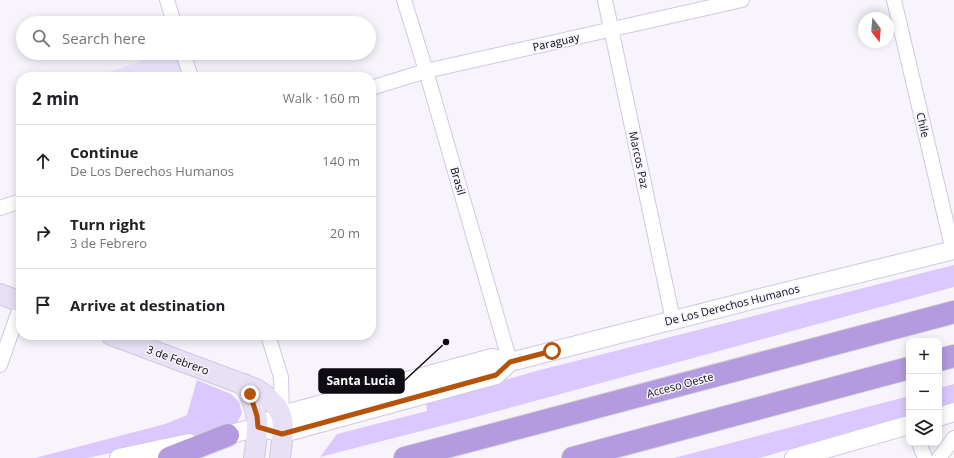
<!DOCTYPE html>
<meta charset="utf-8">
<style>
:root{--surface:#fff;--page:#f6f6f6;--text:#202124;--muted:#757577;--line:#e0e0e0}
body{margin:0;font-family:"Open Sans",sans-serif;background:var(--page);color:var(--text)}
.controls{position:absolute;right:12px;bottom:12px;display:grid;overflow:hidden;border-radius:8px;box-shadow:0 2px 10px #0003}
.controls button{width:36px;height:36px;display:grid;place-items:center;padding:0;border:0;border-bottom:1px solid var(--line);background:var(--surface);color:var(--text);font:20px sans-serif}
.compass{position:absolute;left:858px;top:12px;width:36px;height:36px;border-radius:50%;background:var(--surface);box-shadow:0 2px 10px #0003;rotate:164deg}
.stop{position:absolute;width:12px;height:12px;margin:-9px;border:3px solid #b45309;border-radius:50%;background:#fff}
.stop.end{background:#b45309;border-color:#fff;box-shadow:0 1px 4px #0008}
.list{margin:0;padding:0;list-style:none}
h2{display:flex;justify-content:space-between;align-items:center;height:52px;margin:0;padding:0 16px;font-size:17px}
h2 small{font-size:13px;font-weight:400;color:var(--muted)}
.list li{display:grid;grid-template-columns:26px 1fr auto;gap:12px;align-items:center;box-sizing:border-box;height:72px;padding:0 16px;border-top:1px solid var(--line)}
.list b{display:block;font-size:15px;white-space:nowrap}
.list p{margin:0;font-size:13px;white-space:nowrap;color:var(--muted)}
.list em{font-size:13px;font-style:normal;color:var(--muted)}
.icon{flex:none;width:22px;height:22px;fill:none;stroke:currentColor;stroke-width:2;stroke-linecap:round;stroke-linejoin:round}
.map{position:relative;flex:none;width:954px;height:458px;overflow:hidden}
.search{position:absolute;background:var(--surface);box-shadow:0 2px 10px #0003;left:16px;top:16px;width:360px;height:44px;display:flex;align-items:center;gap:10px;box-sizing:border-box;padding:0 14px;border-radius:22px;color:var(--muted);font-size:15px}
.panel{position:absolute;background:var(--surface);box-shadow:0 2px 10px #0003;left:16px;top:72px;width:360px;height:268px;border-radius:16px}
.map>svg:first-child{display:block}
</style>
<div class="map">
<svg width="954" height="458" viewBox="0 0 954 458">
<rect width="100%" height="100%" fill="#f7f5fb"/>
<path fill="#eee7fe" d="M165,53h12l8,24h-81l-1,-3z"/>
<g fill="#dbc8ff">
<path d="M954,265v22l-482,131 -152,39 17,-23 90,-23 -1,-9 114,-32z"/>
<path d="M197,380l34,14 8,8 3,11 -7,13 -28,7 -120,25h-52l130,-34 22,-9z"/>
<path d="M954,384v18l-15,4v-18z"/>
<path d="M909,396v19l-150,43h-85z"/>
</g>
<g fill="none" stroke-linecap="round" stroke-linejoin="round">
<defs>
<g id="minor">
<path d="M167,0l7,23"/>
<path d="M404,0l22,71 84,291"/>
<path d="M605,0l68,320"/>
<path d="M894,0l59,251"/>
<path d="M183,53l8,24"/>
<path d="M371,88l55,-17 316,-71"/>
<path d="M0,208l21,-7"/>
<path d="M268,335l13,42 1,38"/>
<path d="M0,365l21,-60"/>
<path d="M919,443l6,15"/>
<path d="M939,458l15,-20"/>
</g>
<g id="tertiary">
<path d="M939,417l15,-5"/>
<path d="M270,430l13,3 213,-58 14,-13"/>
<path d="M216,438l42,-11 24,-12 210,-57 18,4 254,-65 190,-47"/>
<path d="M119,458l70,-15"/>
<path d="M794,458l115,-33"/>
</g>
<g id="secondary">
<path d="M0,294l21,8"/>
<path d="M111,335l145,54c33,21 28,34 24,69"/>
<path d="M244,384c17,28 14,44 10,74"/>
</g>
<g id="motorway">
<path d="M939,360l15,-4"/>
<path d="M169,458l59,-23"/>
<path d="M405,458l549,-146"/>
<path d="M573,458l336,-90"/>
</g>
</defs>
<use href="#minor" stroke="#d1c7e4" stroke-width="16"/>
<use href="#tertiary" stroke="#d1c7e4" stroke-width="20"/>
<use href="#secondary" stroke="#d1c7e4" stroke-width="22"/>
<use href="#motorway" stroke="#d4d3d5" stroke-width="24"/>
<use href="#minor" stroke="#fff" stroke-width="14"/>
<use href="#tertiary" stroke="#fff" stroke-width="18"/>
<use href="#secondary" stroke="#e8e1f6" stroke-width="20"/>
<use href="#motorway" stroke="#b49be0" stroke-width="22"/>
</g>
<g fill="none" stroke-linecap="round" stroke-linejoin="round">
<path stroke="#b45309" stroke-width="5" d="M250,394l7,22 1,11 24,7 214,-59 14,-13 42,-11"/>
</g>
<g text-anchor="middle" stroke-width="3" stroke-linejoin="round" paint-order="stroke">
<g font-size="11" fill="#0e0b14" stroke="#f7f5fb">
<text transform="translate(556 42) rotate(-13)" y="4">Paraguay</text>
<text transform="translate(923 125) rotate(77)" y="4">Chile</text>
<text transform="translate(639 160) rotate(78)" y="4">Marcos Paz</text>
<text transform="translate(458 181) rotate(74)" y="4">Brasil</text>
<text transform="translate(732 305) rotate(-14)" y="4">De Los Derechos Humanos</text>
<text transform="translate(178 360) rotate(20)" y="4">3 de Febrero</text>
<text transform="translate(680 385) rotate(-15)" y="4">Acceso Oeste</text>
</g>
</g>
<path fill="none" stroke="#0e0b14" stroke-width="1.5" d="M446 342L404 381"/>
<circle fill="#0e0b14" stroke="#f7f5fb" stroke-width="1.5" cx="446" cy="342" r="4"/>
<rect fill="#0e0b14" stroke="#0e0b14" stroke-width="1.5" x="319" y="369" width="85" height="24" rx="4"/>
<g font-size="12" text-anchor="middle" font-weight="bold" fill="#fff">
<text x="361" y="385">Santa Lucia</text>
</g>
</svg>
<div class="controls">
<button>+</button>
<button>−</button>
<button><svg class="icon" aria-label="layers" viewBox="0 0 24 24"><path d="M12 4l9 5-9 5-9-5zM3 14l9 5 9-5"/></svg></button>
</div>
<svg class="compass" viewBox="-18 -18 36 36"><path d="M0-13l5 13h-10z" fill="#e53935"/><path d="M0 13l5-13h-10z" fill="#757577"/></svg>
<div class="stop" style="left:552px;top:351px"></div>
<div class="stop end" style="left:250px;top:394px"></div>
<div class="search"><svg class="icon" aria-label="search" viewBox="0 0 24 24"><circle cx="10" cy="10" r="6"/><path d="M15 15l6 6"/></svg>Search here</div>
<section class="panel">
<h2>2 min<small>Walk · 160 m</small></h2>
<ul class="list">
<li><svg class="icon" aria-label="ahead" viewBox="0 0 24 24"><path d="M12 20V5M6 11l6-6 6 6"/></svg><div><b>Continue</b><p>De Los Derechos Humanos</p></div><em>140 m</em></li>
<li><svg class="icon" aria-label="right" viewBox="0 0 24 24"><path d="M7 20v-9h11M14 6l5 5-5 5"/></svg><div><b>Turn right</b><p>3 de Febrero</p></div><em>20 m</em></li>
<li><svg class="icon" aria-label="arrive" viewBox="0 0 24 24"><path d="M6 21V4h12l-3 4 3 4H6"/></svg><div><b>Arrive at destination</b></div></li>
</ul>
</section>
</div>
